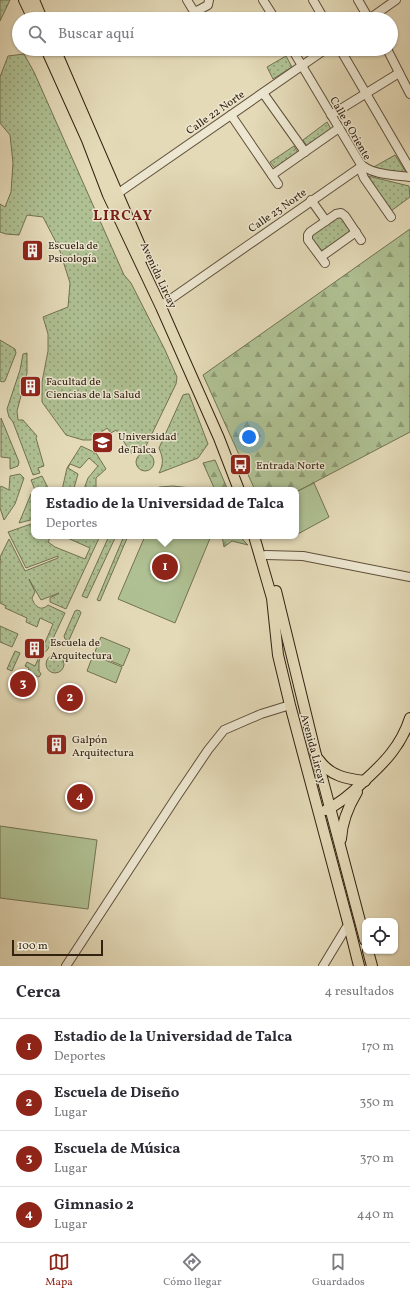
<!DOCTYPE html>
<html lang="es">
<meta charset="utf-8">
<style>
:root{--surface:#fff;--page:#f2f2f3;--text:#2b2b33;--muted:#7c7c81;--line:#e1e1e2;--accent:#8f2418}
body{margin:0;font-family:Vollkorn,serif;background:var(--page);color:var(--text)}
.controls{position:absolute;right:12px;bottom:12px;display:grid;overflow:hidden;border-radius:8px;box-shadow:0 1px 3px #0004}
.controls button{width:36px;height:36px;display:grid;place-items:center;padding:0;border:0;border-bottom:1px solid var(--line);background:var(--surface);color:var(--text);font:20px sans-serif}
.scale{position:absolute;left:12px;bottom:10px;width:91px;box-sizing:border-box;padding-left:4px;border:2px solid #342211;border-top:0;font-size:11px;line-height:14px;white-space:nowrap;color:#342211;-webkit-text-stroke:3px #ede7d1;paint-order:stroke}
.you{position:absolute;left:249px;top:437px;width:14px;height:14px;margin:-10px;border:3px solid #fff;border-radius:50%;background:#1a73e8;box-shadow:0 0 0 6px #1a73e833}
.badge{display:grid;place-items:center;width:26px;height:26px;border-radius:50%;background:var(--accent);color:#fff;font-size:13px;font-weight:700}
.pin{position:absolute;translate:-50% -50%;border:2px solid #fff;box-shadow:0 1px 4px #0006}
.popup{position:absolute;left:31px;top:487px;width:268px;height:52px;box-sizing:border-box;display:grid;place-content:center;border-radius:8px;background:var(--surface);filter:drop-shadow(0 1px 3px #0005);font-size:13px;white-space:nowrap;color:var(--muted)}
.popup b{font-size:15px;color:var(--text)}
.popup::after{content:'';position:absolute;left:50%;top:100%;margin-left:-8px;border:8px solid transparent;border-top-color:var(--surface)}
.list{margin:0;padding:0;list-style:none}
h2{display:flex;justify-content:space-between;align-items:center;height:52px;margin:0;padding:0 16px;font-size:17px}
h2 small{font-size:13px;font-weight:400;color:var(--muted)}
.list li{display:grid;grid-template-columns:26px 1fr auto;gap:12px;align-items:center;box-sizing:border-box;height:56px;padding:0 16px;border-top:1px solid var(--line)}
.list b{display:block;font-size:15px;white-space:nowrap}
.list p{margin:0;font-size:13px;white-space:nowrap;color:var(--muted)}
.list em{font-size:13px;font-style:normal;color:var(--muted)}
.icon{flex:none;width:22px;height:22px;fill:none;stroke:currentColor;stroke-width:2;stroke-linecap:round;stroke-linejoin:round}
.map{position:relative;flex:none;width:410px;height:966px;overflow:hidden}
.search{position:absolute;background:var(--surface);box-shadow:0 1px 3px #0004;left:12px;right:12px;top:12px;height:44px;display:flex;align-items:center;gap:10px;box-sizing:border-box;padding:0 14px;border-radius:22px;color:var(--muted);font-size:15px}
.sheet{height:276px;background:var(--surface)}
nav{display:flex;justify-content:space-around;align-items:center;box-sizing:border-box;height:56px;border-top:1px solid var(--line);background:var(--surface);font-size:11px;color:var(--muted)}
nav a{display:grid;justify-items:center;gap:2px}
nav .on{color:var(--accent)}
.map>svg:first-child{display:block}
</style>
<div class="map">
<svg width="410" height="966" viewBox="0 0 410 966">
<defs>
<pattern id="grass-dots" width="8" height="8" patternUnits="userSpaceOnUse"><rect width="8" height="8" fill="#afc193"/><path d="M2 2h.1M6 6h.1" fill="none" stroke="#8f9c77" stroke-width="1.8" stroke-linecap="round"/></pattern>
<pattern id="forest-firs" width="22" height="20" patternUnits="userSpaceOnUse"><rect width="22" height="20" fill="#afc193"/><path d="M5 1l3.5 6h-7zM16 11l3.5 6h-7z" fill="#8f9c77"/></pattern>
</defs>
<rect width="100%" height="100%" fill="#e4dab8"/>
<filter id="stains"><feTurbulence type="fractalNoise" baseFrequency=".005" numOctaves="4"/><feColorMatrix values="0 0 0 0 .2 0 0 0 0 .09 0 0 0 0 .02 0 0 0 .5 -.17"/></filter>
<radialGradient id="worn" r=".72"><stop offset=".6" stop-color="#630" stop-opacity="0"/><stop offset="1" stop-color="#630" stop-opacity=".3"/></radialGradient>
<g fill="url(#grass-dots)" stroke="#727252" fill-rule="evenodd">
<path d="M0,0h10l-10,21z"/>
<path d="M24,54l10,18 90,203 7,8 34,67 12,27 -1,7 -30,62 -7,2 -7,6 -16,-24 -5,3 -4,-5 -16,12h-8l-17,-5 -24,-33v-20l6,-31v-17l-5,-17 25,-10 2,-24 -11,-35 -16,-31 -16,-2 -8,20 -13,-1 -6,-2v-28l5,3 6,-15 2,-29 -3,-28 -10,-12v-46l8,-21z"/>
<path d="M286,56l6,11 -19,12 -6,-12z"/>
<path d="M327,122l4,7 -24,17 -4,-6z"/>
<path d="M294,146l4,7 -23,15 -5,-6z"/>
<path d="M395,155l12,19 -35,-6z"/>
<path d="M368,176l41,10 1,11 -19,14z"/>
<path d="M340,216l10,15 -28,20 -12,-15z"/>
<path d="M0,340l15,9 1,4 -11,28 -2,1 -3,-1z"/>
<path d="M27,353v20l-10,38 1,9h5l14,16 -1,2 8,28 -6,2 2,5 -7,2 -20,-53 -4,-5 -2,-8 13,-39 3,-16z"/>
<path d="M186,394h3l19,50 -10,14 -39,15c5,-10 4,-15 0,-25l24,-53z"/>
<path d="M1,418l18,44 -1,4 -8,3v-11l-9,-1z"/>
<path d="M81,446l15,7 10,16 -10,9v12h-34l5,-22zM89,458l9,8 -10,12 -4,11 -10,-1 4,-14 -10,-6 2,-4 10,4z"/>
<circle cx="145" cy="462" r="9"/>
<path d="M20,474l4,4 -9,26 -11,16 -4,-12v-20l1,-2 8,4 1,-14z"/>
<path d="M42,476l7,14h-14l-4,-10z"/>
<path d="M31,494l3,7v18l-15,4z"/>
<path d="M34,523v13h17l-3,6 7,5 30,12 5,-11 -27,-12h37l-34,73 -16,-7v-4l9,-5 -18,7 -12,-21 6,13 -3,6c2,8 9,14 16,7l17,8 -17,36 -8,9 -1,4v9l2,3 -2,3 -11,-5 1,-4 -4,-2 2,-4 8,4 18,-42 -13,-6 -3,9 -11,-5 1,-4 -22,-10 1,-2 -6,-3v-39l1,-2 -1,-5 9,-18 16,32 33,-13v-2l-32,12 -18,-36z"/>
<path d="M109,536h7l-29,62 -5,-2z"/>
<path d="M124,536h4l-28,65 -3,-1z"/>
<path d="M77,610l3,1 1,2 -12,27 -4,-1 -1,-3 11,-25z"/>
<path d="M0,626l18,8 -6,13 -12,-5z"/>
<path d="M15,651l5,2 -8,18 -5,-2z"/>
<circle cx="55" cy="664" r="9"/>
</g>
<g fill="url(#forest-firs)" stroke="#727252">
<path d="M410,229v203l-114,60v-2h-41l-52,-115z"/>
<path d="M215,460l12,28 1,2h-13l-12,-27z"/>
<path d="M173,486l18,2 7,2h-38l-1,-3z"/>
<path d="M222,536h20l1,4 5,5 -16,-4 -8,6z"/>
</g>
<g fill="#afc193" stroke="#727252">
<path d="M314,483l15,34 -33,18v-43z"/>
<path d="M145,536h66l-36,87 -57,-24z"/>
<path d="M101,637l29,12 -7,17 -29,-12z"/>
<path d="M93,655l29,12 -6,16 -29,-12z"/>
<path d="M0,826l97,14 -9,69 -88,-11z"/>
</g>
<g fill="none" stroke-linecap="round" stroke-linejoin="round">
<defs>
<g id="minor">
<path d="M187,0l6,10 4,1 11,-6 1,-5"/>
<path d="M263,0l12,19"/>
<path d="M313,0l11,19"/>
<path d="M358,0l11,19"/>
<path d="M369,19l27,-19"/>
<path d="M292,49l68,114c10,12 35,12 50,14"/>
<path d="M340,49l70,120"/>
<path d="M387,49l23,45"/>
<path d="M263,93l42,59"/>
<path d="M231,115l47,69"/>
<path d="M331,115l68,-42"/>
<path d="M362,166v7l2,5 27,39"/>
<path d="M272,175l67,-47"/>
<path d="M117,194l209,-145"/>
<path d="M311,200l15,21"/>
<path d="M321,257l35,-25"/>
<path d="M325,263l-17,-23v-5l2,-3 26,-18 5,-1 4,3 16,24"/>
<path d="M165,303l197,-137"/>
<path d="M266,555l37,1 107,21"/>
<path d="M66,966l111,-170 31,-46 16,-20 37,-16 29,-9"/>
<path d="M323,966l23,-38 3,-2"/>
</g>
<g id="major">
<path d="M24,0l9,19"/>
<path d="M34,0l8,19"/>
<path d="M46,49l41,91 21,55 53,112 58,131 20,52"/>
<path d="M55,49l90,208"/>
<path d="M254,536l18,62 6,57 12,50 59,221 10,40"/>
<path d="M276,591l39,160 50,189"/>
<path d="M319,760c11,16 28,19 46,21"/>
<path d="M326,810c15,-7 26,-17 37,-28 21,-19 38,-36 47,-64"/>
<path d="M341,839c1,-18 7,-32 16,-47"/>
<path d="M368,951l4,15"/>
</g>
</defs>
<use href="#minor" stroke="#60503b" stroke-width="10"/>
<use href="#major" stroke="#342211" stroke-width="12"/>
<use href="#minor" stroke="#ede7d1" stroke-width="8"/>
<use href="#major" stroke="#e4dab8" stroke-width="10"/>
</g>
<defs>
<symbol id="building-square" viewBox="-11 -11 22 22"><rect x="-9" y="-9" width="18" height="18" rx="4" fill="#8f2418" stroke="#ede7d1"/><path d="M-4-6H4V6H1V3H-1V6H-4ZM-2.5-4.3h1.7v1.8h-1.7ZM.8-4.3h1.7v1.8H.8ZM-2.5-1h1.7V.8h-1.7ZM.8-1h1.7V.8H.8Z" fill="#fff"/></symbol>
<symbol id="university-square" viewBox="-11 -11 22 22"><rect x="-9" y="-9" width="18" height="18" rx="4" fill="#8f2418" stroke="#ede7d1"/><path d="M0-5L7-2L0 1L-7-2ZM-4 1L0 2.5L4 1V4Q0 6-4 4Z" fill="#fff"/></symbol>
<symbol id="bus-square" viewBox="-11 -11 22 22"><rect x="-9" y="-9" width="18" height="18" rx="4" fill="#8f2418" stroke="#ede7d1"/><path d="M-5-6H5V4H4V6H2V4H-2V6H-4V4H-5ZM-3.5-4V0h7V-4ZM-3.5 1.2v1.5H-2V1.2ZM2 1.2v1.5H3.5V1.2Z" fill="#fff"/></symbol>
</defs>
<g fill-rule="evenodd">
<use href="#building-square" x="20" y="238" width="25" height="25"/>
<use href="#building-square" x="18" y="374" width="25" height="25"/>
<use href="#university-square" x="90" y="430" width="25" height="25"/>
<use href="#bus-square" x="228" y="452" width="25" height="25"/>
<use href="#building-square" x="22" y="636" width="25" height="25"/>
<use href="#building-square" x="44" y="732" width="25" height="25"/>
</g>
<g text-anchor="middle" stroke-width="3" stroke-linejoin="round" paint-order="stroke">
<g font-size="11" fill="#342211" stroke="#ede7d1">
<text transform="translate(215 112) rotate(-35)" y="4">Calle 22 Norte</text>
<text transform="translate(351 128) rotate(60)" y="4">Calle 8 Oriente</text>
<text transform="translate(277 210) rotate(-35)" y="4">Calle 23 Norte</text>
<text transform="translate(159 275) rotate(65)" y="4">Avenida Lircay</text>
<text transform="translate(314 749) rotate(75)" y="4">Avenida Lircay</text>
</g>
<g font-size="11" fill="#342211" stroke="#ede7d1" text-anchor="start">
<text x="48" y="249">Escuela de<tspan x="48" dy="13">Psicología</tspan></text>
<text x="46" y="385">Facultad de<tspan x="46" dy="13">Ciencias de la Salud</tspan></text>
<text x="118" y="440">Universidad<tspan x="118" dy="13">de Talca</tspan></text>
<text x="256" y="469">Entrada Norte</text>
<text x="50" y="646">Escuela de<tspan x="50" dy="13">Arquitectura</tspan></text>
<text x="72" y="743">Galpón<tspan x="72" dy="13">Arquitectura</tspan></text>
</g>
<g font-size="15" font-weight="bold" letter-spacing="1" fill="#7a1f14" stroke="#ede7d1">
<text x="123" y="220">LIRCAY</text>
</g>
</g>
<rect width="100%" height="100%" filter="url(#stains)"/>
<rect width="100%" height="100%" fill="url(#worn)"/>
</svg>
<div class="controls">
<button><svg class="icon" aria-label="locate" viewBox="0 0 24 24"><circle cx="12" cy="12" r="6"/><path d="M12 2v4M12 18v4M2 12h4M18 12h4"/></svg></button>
</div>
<div class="scale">100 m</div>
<div class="you"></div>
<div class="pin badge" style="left:165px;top:567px">1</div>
<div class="popup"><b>Estadio de la Universidad de Talca</b>Deportes</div>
<div class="pin badge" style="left:70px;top:698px">2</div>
<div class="pin badge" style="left:23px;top:684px">3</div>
<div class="pin badge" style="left:80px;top:797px">4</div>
<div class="search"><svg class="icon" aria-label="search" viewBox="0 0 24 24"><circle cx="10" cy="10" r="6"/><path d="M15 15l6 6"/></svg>Buscar aquí</div>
</div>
<section class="sheet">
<h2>Cerca<small>4 resultados</small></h2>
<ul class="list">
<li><span class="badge">1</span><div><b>Estadio de la Universidad de Talca</b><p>Deportes</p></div><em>170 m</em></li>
<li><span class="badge">2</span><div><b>Escuela de Diseño</b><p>Lugar</p></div><em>350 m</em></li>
<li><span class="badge">3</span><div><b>Escuela de Música</b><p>Lugar</p></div><em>370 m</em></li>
<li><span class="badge">4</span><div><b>Gimnasio 2</b><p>Lugar</p></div><em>440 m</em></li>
</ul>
</section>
<nav>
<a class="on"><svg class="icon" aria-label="map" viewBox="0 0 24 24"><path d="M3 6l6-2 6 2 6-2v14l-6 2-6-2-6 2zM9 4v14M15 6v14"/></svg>Mapa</a>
<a><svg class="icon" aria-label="directions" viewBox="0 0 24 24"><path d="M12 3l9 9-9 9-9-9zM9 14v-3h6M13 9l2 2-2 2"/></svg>Cómo llegar</a>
<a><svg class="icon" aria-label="saved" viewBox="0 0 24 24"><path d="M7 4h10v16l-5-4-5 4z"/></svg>Guardados</a>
</nav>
